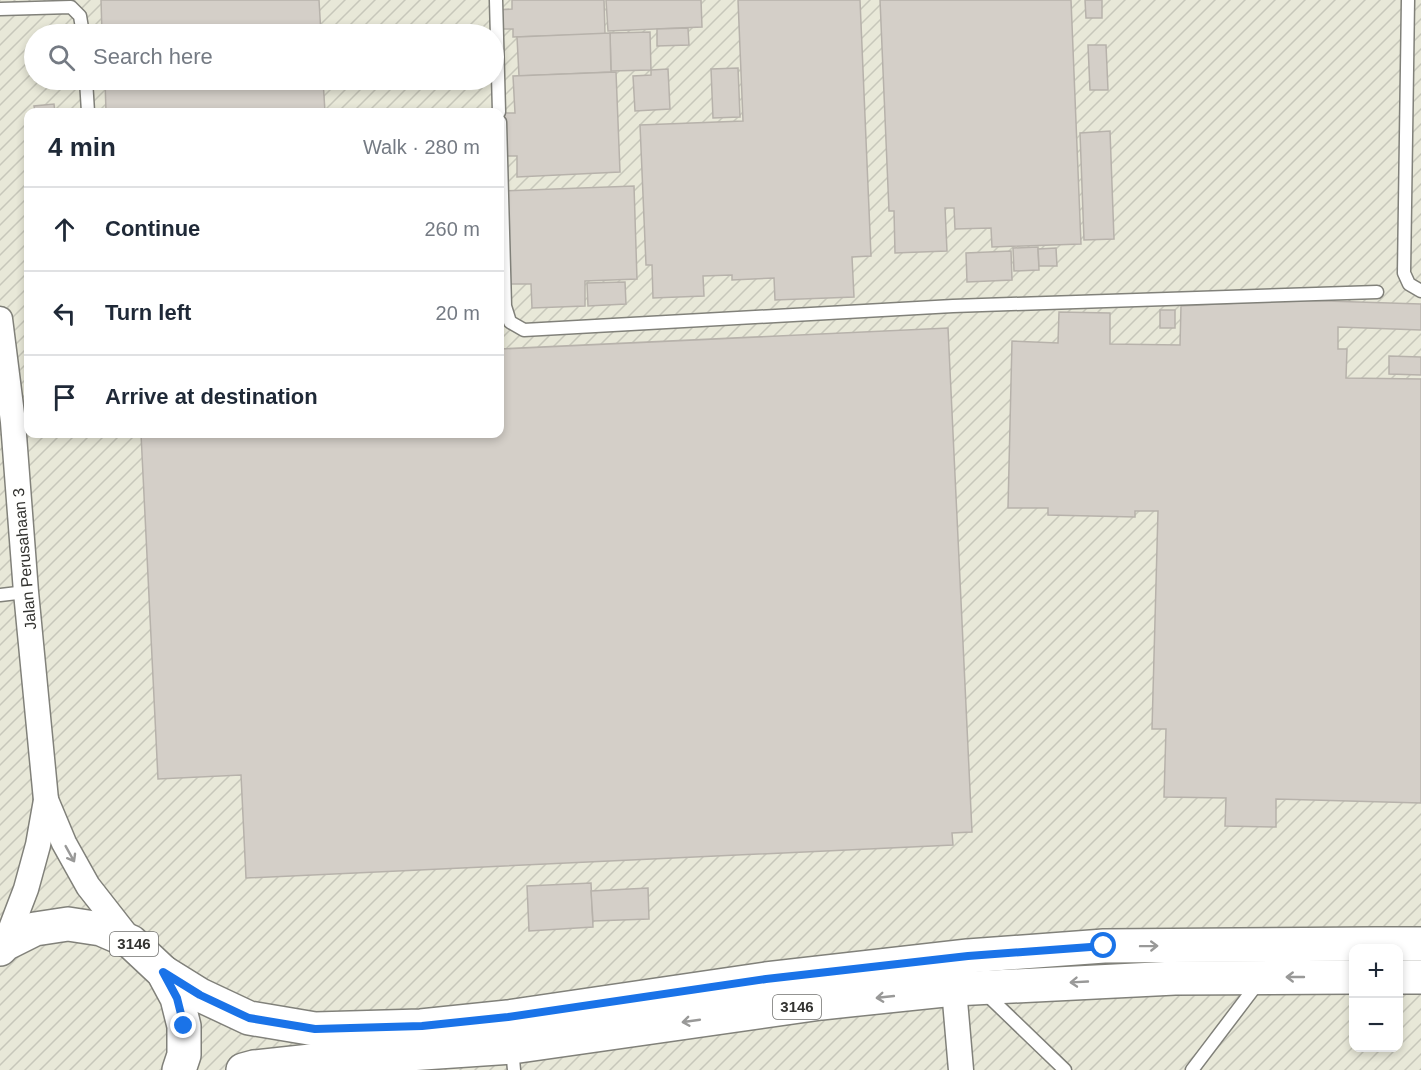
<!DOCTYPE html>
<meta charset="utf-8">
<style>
:root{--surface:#fff;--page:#f2f2f3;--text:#1f2937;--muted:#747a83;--line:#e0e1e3}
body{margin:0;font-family:Arial,sans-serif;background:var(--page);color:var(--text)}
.controls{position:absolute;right:18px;bottom:18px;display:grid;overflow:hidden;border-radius:12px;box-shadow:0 3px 9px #0003}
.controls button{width:54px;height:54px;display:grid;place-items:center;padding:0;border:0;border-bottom:2px solid var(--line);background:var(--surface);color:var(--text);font:30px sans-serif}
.stop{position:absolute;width:18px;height:18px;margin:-14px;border:4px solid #1a73e8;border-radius:50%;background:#fff}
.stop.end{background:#1a73e8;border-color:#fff;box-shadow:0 2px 6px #0008}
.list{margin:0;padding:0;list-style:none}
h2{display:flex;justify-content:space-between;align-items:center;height:78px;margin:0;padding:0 24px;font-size:26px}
h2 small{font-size:20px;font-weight:400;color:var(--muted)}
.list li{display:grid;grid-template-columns:39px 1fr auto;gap:18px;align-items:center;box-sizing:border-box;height:84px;padding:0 24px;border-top:2px solid var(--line)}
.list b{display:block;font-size:22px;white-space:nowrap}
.list em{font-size:20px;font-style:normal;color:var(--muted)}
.icon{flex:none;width:33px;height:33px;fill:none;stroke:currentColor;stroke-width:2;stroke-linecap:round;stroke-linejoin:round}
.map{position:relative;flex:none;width:1421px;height:1070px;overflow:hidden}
.search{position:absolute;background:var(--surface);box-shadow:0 3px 9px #0003;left:24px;top:24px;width:480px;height:66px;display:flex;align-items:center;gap:15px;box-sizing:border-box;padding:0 21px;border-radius:33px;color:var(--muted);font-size:22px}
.panel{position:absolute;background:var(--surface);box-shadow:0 3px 9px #0003;left:24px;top:108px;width:480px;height:330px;border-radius:12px}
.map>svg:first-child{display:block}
</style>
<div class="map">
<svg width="1421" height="1070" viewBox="0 0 1421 1070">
<defs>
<pattern id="industrial-furrows" width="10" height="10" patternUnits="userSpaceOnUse" patternTransform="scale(1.5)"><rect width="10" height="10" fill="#e8e8d8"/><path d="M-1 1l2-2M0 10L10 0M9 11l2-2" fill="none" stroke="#c7c7ba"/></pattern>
</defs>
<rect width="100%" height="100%" fill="#f0f0e8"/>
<path fill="url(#industrial-furrows)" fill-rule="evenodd" d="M0,0h1421v1070h-1421zM34,34h460v46h-460zM28,112h472v322h-472zM1354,948h44v100h-44z"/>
<g fill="#d4cfc8" stroke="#b7b2ab" stroke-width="1.5">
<path d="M101,0h218l2,34h-219z"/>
<path d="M512,0h92l1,34 -92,3v-8h-16l-1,-19 16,-1z"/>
<path d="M606,0h95l1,27 -94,4z"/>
<path d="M738,0h122l11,256 -19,1 2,40 -79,3 -1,-22 -42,2v-5l-29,1 1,20 -51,2 -1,-33h-6l-6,-140 103,-4z"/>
<path d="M880,0h191l10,244 -89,3 -1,-19 -36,1 -1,-21h-9l2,43 -52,2 -1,-42h-5z"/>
<path d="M1085,0h17v18h-16z"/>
<path d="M688,28l1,17 -32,1v-17z"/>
<path d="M650,32l1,38 -40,1 -1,-38z"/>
<path d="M610,33l1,39 -92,4 -2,-39z"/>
<path d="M1088,45h18l2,45h-18z"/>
<path d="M738,68l2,49 -27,1 -2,-49z"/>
<path d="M668,69l2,40 -35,2 -2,-35 18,-1v-5z"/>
<path d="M616,72l4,100 -103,5v-21h-14l-2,-43h14l-2,-37z"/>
<path d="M105,80h218l2,32h-219z"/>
<path d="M54,104l1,8h-20l-1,-6z"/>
<path d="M1110,131l4,108 -30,1 -4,-107z"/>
<path d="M634,186l3,93 -52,2v25l-53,2 -1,-24h-23l-4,-93z"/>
<path d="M1038,247l1,23 -25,1 -1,-23z"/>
<path d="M1056,248l1,18h-18l-1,-17z"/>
<path d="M1011,251l1,29 -45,2 -1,-29z"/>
<path d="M625,282l1,22 -38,2 -1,-23z"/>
<path d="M1295,300l126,4v26l-83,-3v22h9l-1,29 75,1v424l-145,-4v28l-51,-1 1,-28 -62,-1 2,-68h-14l6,-218h-23v6l-87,-2v-7h-40l4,-167 46,2 1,-31 51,1v31l70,1 1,-39z"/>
<rect x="1160" y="310" width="15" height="18"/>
<path d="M948,328l24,504 -20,1 1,12 -707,33 -5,-103 -83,4 -17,-345h359v-85z"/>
<path d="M1389,356l32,1v18l-32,-1z"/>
<path d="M591,883l2,44 -64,4 -2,-45z"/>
<path d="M648,888l1,31 -56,2 -2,-30z"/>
</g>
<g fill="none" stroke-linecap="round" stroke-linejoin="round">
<defs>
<g id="service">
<path d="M496,0l3,112"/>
<path d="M1408,0l-4,273 5,11 12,7"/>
<path d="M0,9l71,-2 9,9 3,18"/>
<path d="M86,80l2,32"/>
<path d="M500,122l5,184 5,16 14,8 429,-24 424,-14"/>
<path d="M0,595l26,-3"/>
<path d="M984,992l81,78"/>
<path d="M512,1048l2,22"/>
<path d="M1192,1070l66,-87"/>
</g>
<g id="minor">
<path d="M0,319l13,103 13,170 20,208 -8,45 -12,44 -21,55"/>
<path d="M46,800l18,43 24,43 43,55"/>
<path d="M954,989l7,81"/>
</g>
<g id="primary">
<path d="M0,949l5,-5 30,-15 33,-5 33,5 30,13 32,30 14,26 7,28v29l-5,15"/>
<path d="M163,972l37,23 49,23 66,11 106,-3 87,-9 258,-38 202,-23 136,-10 271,-2h46"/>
<path d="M1398,977h23"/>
<path d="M243,1070l11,-3 66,-7 192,-13 309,-44 133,-14 221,-11 179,-1"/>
</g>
</defs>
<use href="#service" stroke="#81817a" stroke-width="15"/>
<use href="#minor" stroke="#81817a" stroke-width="27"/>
<use href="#primary" stroke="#81817a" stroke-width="36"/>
<use href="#service" stroke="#fff" stroke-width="12"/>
<use href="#minor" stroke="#fff" stroke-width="24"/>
<use href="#primary" stroke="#fff" stroke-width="33"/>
</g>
<defs><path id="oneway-shaft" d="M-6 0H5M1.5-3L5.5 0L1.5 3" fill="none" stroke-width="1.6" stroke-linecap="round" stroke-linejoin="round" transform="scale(1.5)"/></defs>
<g stroke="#999998">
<use href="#oneway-shaft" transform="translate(70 854) rotate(61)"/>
<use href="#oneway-shaft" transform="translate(1149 946) rotate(-1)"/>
<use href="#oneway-shaft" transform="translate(1295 977) rotate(180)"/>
<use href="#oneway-shaft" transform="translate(1079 982) rotate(177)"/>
<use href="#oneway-shaft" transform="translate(885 997) rotate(174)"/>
<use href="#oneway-shaft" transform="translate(691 1021) rotate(172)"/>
</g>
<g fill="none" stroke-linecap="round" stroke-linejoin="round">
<path stroke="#1a73e8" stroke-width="8" d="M184,1026l-7,-28 -14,-26 37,23 49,23 66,11 107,-3 86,-9 258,-38 202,-23 136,-10"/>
</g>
<g text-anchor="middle" stroke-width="6" stroke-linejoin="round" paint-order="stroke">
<g fill="#fffffe" stroke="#70706e" stroke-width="1.5">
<rect x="110" y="932" width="48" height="24" rx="4.5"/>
<rect x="773" y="995" width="48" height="24" rx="4.5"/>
</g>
<g font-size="15" font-weight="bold" fill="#333330">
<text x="134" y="949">3146</text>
<text x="797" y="1012">3146</text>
</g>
<g font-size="16" fill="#333330" stroke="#fffffe">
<text transform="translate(24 559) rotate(-95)" y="6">Jalan Perusahaan 3</text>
</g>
</g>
</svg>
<div class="controls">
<button>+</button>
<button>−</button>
</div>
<div class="stop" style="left:1104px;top:946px"></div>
<div class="stop end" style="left:184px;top:1026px"></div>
<div class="search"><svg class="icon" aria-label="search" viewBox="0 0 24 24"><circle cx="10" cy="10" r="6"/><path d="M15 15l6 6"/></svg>Search here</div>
<section class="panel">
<h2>4 min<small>Walk · 280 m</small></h2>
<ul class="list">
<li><svg class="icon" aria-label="ahead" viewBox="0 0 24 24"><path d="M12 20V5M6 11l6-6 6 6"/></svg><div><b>Continue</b></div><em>260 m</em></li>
<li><svg class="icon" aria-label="left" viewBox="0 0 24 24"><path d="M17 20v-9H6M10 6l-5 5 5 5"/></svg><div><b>Turn left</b></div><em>20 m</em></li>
<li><svg class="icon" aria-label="arrive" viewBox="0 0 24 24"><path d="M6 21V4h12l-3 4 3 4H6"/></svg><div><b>Arrive at destination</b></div></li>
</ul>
</section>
</div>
